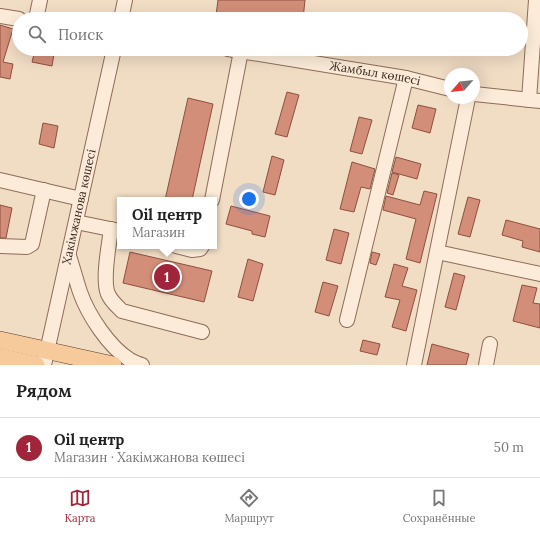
<!DOCTYPE html>
<html lang="ru">
<meta charset="utf-8">
<style>
:root{--surface:#fff;--page:#f6f6f6;--text:#222;--muted:#767676;--line:#e0e0e0;--accent:#a0253a}
body{margin:0;font-family:Lora,serif;background:var(--page);color:var(--text)}
.compass{position:absolute;left:444px;top:68px;width:36px;height:36px;border-radius:50%;background:var(--surface);box-shadow:0 4px 16px #0002;rotate:242deg}
.you{position:absolute;left:249px;top:199px;width:14px;height:14px;margin:-10px;border:3px solid #fff;border-radius:50%;background:#1a73e8;box-shadow:0 0 0 6px #1a73e833}
.badge{display:grid;place-items:center;width:26px;height:26px;border-radius:50%;background:var(--accent);color:#fff;font-size:13px;font-weight:700}
.pin{position:absolute;translate:-50% -50%;border:2px solid #fff;box-shadow:0 1px 4px #0006}
.popup{position:absolute;left:117px;top:197px;width:100px;height:52px;box-sizing:border-box;display:grid;place-content:center;border-radius:0px;background:var(--surface);filter:drop-shadow(0 1px 3px #0005);font-size:13px;white-space:nowrap;color:var(--muted)}
.popup b{font-size:15px;color:var(--text)}
.popup::after{content:'';position:absolute;left:50%;top:100%;margin-left:-8px;border:8px solid transparent;border-top-color:var(--surface)}
.list{margin:0;padding:0;list-style:none}
h2{display:flex;justify-content:space-between;align-items:center;height:52px;margin:0;padding:0 16px;font-size:17px}
h2 small{font-size:13px;font-weight:400;color:var(--muted)}
.list li{display:grid;grid-template-columns:26px 1fr auto;gap:12px;align-items:center;box-sizing:border-box;height:60px;padding:0 16px;border-top:1px solid var(--line)}
.list b{display:block;font-size:15px;white-space:nowrap}
.list p{margin:0;font-size:13px;white-space:nowrap;color:var(--muted)}
.list em{font-size:13px;font-style:normal;color:var(--muted)}
.icon{flex:none;width:22px;height:22px;fill:none;stroke:currentColor;stroke-width:2;stroke-linecap:round;stroke-linejoin:round}
.map{position:relative;flex:none;width:540px;height:365px;overflow:hidden}
.search{position:absolute;background:var(--surface);box-shadow:0 4px 16px #0002;left:12px;right:12px;top:12px;height:44px;display:flex;align-items:center;gap:10px;box-sizing:border-box;padding:0 14px;border-radius:22px;color:var(--muted);font-size:15px}
.sheet{height:112px;background:var(--surface)}
nav{display:flex;justify-content:space-around;align-items:center;box-sizing:border-box;height:56px;border-top:1px solid var(--line);background:var(--surface);font-size:11px;color:var(--muted)}
nav a{display:grid;justify-items:center;gap:2px}
nav .on{color:var(--accent)}
.map>svg:first-child{display:block}
</style>
<div class="map">
<svg width="540" height="365" viewBox="0 0 540 365">
<rect width="100%" height="100%" fill="#f1dcc4"/>
<g fill="#d28e78" stroke="#8e503d">
<path d="M218,0h87l-2,19h-58l-29,-4z"/>
<path d="M0,25l13,4 -10,33 10,2 -3,15 -10,-2z"/>
<path d="M35,50l19,4 -2,12 -20,-4z"/>
<path d="M287,92l12,3 -12,42 -12,-3z"/>
<path d="M188,98l25,6 -21,96h-27z"/>
<path d="M418,105l18,4 -6,24 -18,-5z"/>
<path d="M359,117l13,3 -10,34 -12,-3z"/>
<path d="M43,123l15,3 -4,22 -15,-4z"/>
<path d="M272,156l12,4 -9,35 -12,-3z"/>
<path d="M396,157l25,7 -4,15 -25,-7z"/>
<path d="M352,162l23,7 -5,20 -9,-2 -7,25 -14,-3z"/>
<path d="M392,173l7,2 -6,20 -6,-2z"/>
<path d="M424,191l13,3 -17,69 -14,-4 10,-40 -33,-9 3,-14 34,9z"/>
<path d="M468,197l12,3 -10,37 -12,-3z"/>
<path d="M0,205l12,3 -6,30h-6z"/>
<path d="M231,206l39,10 -5,21 -13,-3v-3l-26,-7z"/>
<path d="M506,220l34,9v23l-18,-5 1,-6 -21,-6z"/>
<path d="M334,229l15,4 -8,31 -15,-4z"/>
<path d="M130,252l82,19 -8,31 -81,-19z"/>
<path d="M372,252l8,2 -4,11 -6,-2z"/>
<path d="M248,259l15,5 -10,37 -15,-4z"/>
<path d="M394,264l14,4 -6,18 15,4 -11,41 -14,-4 8,-27 -15,-3z"/>
<path d="M454,273l11,3 -9,34 -11,-3z"/>
<path d="M323,282l15,4 -9,30 -14,-4z"/>
<path d="M522,285l15,3 -4,15 7,1v24l-27,-7z"/>
<path d="M363,340l17,4 -3,11 -17,-4z"/>
<path d="M432,344l37,10 -3,11h-39z"/>
</g>
<g fill="none" stroke-linecap="round" stroke-linejoin="round">
<defs>
<g id="minor">
<path d="M0,16l19,3"/>
<path d="M36,19l4,-19"/>
<path d="M121,19l4,-19"/>
<path id="s1" d="M228,49l178,29 44,11"/>
<path d="M474,94l66,7"/>
<path d="M529,100l7,-100"/>
<path d="M0,180l81,19"/>
<path d="M212,200l29,-149"/>
<path d="M76,222l44,9"/>
<path d="M111,229c-2,16 -9,51 -3,65 3,7 9,12 14,17l80,21"/>
<path d="M0,246l27,1 5,-3 12,-54"/>
<path d="M176,246l16,4 8,-1 2,-3"/>
<path d="M437,252l103,22"/>
<path d="M69,256c4,12 7,24 11,36 8,23 29,55 50,68 4,2 8,4 12,5"/>
<path d="M347,320l59,-242"/>
<path id="s2" d="M44,365l70,-316"/>
<path d="M414,365l54,-267"/>
<path d="M486,365l4,-21"/>
</g>
<g id="major">
<path d="M0,340l113,25"/>
<path d="M0,357l36,8"/>
</g>
</defs>
<use href="#minor" stroke="#8d6c59" stroke-width="16"/>
<use href="#major" stroke="#5b3b2d" stroke-width="18"/>
<use href="#minor" stroke="#fbebd8" stroke-width="14"/>
<use href="#major" stroke="#f6ca9a" stroke-width="17"/>
</g>
<g text-anchor="middle" stroke-width="4" stroke-linejoin="round" paint-order="stroke">
<g font-size="12" fill="#3c281e" stroke="#f8e8d5">
<text dy="4" stroke="none"><textPath href="#s1" startOffset="149">Жамбыл көшесі</textPath></text>
<text dy="4" stroke="none"><textPath href="#s2" startOffset="162">Хакімжанова көшесі</textPath></text>
</g>
</g>
</svg>
<svg class="compass" viewBox="-18 -18 36 36"><path d="M0-13l5 13h-10z" fill="#e53935"/><path d="M0 13l5-13h-10z" fill="#767676"/></svg>
<div class="you"></div>
<div class="pin badge" style="left:167px;top:277px">1</div>
<div class="popup"><b>Oil центр</b>Магазин</div>
<div class="search"><svg class="icon" aria-label="search" viewBox="0 0 24 24"><circle cx="10" cy="10" r="6"/><path d="M15 15l6 6"/></svg>Поиск</div>
</div>
<section class="sheet">
<h2>Рядом<small></small></h2>
<ul class="list">
<li><span class="badge">1</span><div><b>Oil центр</b><p>Магазин · Хакімжанова көшесі</p></div><em>50 m</em></li>
</ul>
</section>
<nav>
<a class="on"><svg class="icon" aria-label="map" viewBox="0 0 24 24"><path d="M3 6l6-2 6 2 6-2v14l-6 2-6-2-6 2zM9 4v14M15 6v14"/></svg>Карта</a>
<a><svg class="icon" aria-label="directions" viewBox="0 0 24 24"><path d="M12 3l9 9-9 9-9-9zM9 14v-3h6M13 9l2 2-2 2"/></svg>Маршрут</a>
<a><svg class="icon" aria-label="saved" viewBox="0 0 24 24"><path d="M7 4h10v16l-5-4-5 4z"/></svg>Сохранённые</a>
</nav>
